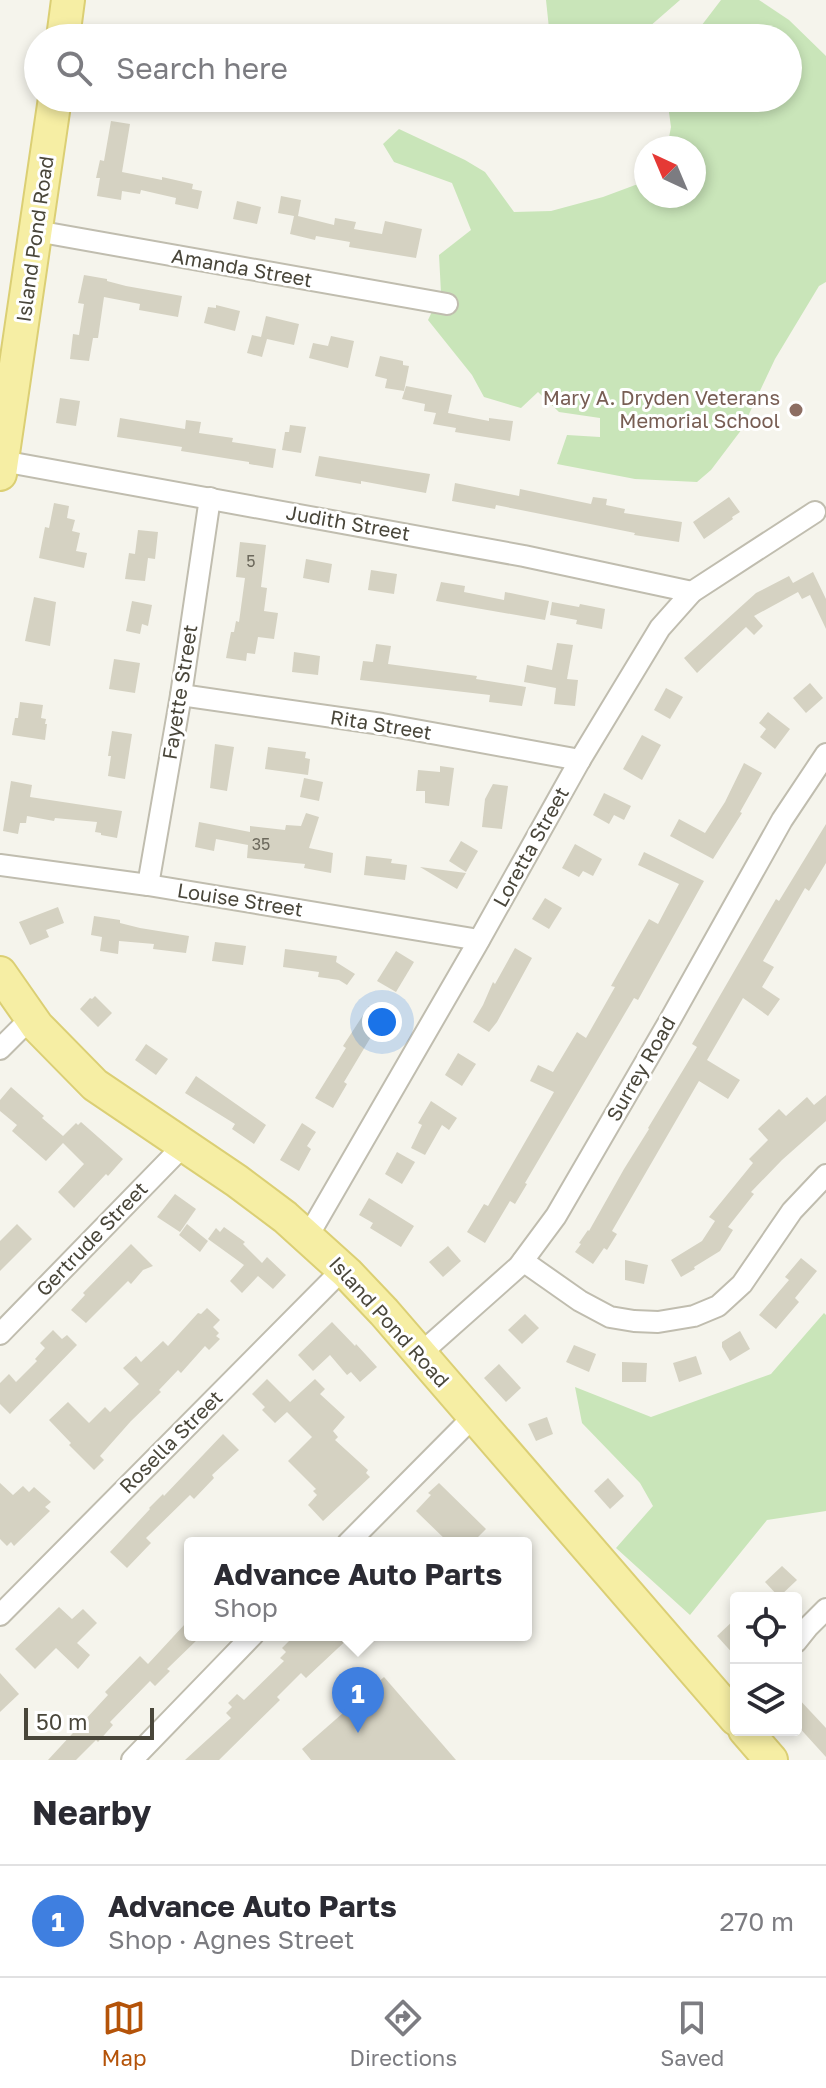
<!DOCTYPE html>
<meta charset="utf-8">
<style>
:root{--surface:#fff;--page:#f2f2f3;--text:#2b2b33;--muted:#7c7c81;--line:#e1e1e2;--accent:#b45309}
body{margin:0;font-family:"Golos Text",sans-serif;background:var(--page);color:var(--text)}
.controls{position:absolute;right:24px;bottom:24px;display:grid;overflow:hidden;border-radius:8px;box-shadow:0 4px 12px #0003}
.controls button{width:72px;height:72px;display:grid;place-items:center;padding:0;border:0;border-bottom:2px solid var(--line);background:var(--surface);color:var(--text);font:40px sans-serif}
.compass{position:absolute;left:634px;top:136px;width:72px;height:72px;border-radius:50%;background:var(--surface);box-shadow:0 4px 12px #0003;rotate:316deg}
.scale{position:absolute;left:24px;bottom:20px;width:130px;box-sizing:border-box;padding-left:8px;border:4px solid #49463a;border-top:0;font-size:22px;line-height:28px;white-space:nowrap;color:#49463a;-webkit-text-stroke:6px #fff;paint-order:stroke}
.you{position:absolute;left:382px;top:1022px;width:28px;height:28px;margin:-20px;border:6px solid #fff;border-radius:50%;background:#1a73e8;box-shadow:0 0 0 12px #1a73e833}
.badge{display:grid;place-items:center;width:52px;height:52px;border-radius:50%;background:var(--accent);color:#fff;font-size:26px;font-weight:700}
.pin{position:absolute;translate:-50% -66px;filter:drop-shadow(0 2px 4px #0008)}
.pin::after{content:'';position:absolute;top:42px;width:28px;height:24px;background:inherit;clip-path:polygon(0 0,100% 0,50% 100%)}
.popup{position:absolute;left:184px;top:1537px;width:348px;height:104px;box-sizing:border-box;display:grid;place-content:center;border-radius:8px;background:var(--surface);filter:drop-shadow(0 2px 6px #0005);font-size:26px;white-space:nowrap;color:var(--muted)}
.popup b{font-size:30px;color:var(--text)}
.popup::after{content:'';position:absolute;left:50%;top:100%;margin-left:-16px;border:16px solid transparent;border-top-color:var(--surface)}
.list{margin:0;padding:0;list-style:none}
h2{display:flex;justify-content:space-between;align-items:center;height:104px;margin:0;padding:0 32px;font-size:34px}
h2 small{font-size:26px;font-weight:400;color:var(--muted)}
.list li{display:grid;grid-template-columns:52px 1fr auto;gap:24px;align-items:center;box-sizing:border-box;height:112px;padding:0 32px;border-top:2px solid var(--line)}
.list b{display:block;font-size:30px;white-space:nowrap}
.list p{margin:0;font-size:26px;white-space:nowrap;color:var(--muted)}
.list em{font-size:26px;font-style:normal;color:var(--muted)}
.icon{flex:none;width:44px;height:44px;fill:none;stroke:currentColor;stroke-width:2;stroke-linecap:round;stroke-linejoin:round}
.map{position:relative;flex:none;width:826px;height:1760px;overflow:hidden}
.search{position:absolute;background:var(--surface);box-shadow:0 4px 12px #0003;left:24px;right:24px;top:24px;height:88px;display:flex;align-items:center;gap:20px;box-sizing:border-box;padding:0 28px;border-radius:44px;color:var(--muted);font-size:30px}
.sheet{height:216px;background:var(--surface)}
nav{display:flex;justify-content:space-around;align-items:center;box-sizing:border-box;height:112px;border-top:2px solid var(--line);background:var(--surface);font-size:22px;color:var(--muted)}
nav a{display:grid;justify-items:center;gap:4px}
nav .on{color:var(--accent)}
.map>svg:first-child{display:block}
</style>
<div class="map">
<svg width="826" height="1760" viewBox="0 0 826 1760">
<rect width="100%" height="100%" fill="#f5f4ec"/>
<g fill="#c9e5b9">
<path d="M546,0h134l-31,27 6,11h-105z"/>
<path d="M721,0h38l30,20 37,36v226l-7,4 -44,73 -33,70 -31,41 -14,12 -62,-3 -78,-15 10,-29 33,2v-19l-41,-6 -21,-20 -17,16 -37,-11 -12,-22 -44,-55 13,-27 -2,-38 32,-25 -19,-47 -58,-21 -11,-18 16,-15 66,31 20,12 29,40 37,-1 52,-14 43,-16v15h48v-48h-27l4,-21 -4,-29h121v-60h-96z"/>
<path d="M824,1313l2,2v196l-59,9 -77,95 -74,-67 37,-42 -13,-23 -58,-60 -7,-36 76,30 120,-43z"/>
</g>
<g fill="#d5d2c2">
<path d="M111,121l19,3 -8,48 40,8v-3l31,7 -1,5 10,2 -4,18 -23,-5 1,-6 -35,-8 -1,4 -18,-3 -1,9 -24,-4 3,-18h-4l4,-18 4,1z"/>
<path d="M281,196l20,4 -3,16 36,9 1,-7 21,4 -2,7 28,5 3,-13 37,8 -6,29 -67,-11 1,-5 -34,-6 -1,4 -25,-6 4,-18 -16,-3z"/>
<path d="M237,201l24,6 -4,17 -24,-5z"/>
<path d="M84,275l23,4v2l19,5 56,10 -4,21 -39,-7 1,-6 -36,-7 -6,41h-5l-4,23 -19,-2 3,-25 6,1 5,-31 -6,-1z"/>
<path d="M216,305l24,6 -5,20 -31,-8 4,-16 8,1z"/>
<path d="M266,316l33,8 -5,21 -27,-6 -5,18 -15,-4 5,-18 9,2z"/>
<path d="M331,336l23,5 -6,27 -39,-10 4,-15 15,3z"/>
<path d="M380,356l23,5v4l6,1 -5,25 -19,-3 2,-9 -12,-3z"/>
<path d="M406,386l46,9 -4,18 41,8v-3l24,3 -3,20 -55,-9 1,-4 -23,-4 3,-11 -12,-2 1,-7 -23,-5z"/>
<path d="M60,398l20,3 -4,25 -20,-3z"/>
<path d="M120,418l65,11 1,-9 15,2 -2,11 34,5 -1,4 44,7 -3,19 -24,-4v-2l-68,-11 1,-4 -65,-10z"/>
<path d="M290,425l16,2 -5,26 -19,-3 3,-18h4z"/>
<path d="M319,456l111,18 -4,19 -65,-12v3l-46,-8z"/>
<path d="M455,483l64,13 1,-7 71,15 2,-7 14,2 -1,6 19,4 -1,4 58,9 -3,20 -45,-7 1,-2 -139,-28 -1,4 -43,-8z"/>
<path d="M729,497l11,15 -8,5 1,2 -29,20 -11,-17z"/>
<path d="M54,503l15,3 -2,12 8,2 -3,11 8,2 -4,18 11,2 -3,15 -45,-10 6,-31 4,1z"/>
<path d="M138,530l20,2 -3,27 -7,-1 -3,23 -20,-2 4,-26 6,1z"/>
<path d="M240,542l26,3 -5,42 6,1 -3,23 14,2 -4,26 -16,-2 -3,17 -8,-1 -1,8 -20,-3 5,-26h3l2,-11 3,1 6,-44 -9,-1z"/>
<path d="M306,559l26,5 -3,19 -26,-5z"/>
<path d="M371,570l26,4 -3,20 -26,-4z"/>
<path d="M813,572l13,27v30l-16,-34 -8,4 -4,-7 -44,24 9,10 -9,9 -8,-8 -49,46 -13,-15 72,-65 33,-17 4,7z"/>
<path d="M441,582l24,4 -1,6 40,8 1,-8 44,9 -4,19 -109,-19z"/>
<path d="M34,597l22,5 -6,44 -25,-5z"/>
<path d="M132,601l20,4 -4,21 -6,-2 -2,10 -14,-3z"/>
<path d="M552,602l27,5 1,-3 25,5 -3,20 -26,-5 1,-4 -27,-5z"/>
<path d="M557,643l16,2 -6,34 11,1 -3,26 -21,-2 2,-16 -32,-6 3,-17 25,5z"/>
<path d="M376,644l15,2 -3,18 89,12 -1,3 50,8 -4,19 -33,-4 1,-7 -130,-15 3,-19 10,1z"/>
<path d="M294,652l26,4 -2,19 -26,-3z"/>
<path d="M114,659l26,4 -5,30 -26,-4z"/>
<path d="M810,683l13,15 -17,15 -13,-15z"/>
<path d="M666,688l17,9 -13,22 -16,-9z"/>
<path d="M20,702l23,3 -2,13 5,1 -1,5h2l-2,16 -33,-5 3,-17h3z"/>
<path d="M768,712l22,17 -15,20 -15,-12 6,-8 -7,-6z"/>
<path d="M112,731l20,3 -7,45 -17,-3 3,-20h-3z"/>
<path d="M642,735l19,10 -19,35 -19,-11z"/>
<path d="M215,744l19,3 -7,44 -17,-3z"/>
<path d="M268,747l38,5 -1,6 5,1 -2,16 -43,-6z"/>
<path d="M744,763l18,10 -22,39 2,1 -29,46 -43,-23 9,-17 26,14 20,-31z"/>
<path d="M440,766l14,2 -5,38 -24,-3v-12h-9l2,-21 22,2z"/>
<path d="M304,778l19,4 -4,19 -19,-4z"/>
<path d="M11,781l21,4 -2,12 92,14 -5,27 -16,-3v-2l-6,-1 2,-10 -42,-4 -1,3 -27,-5 -1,7h-6l-2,11 -15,-3z"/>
<path d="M493,784l15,2 -6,43 -20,-2 3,-28z"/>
<path d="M604,793l27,13 -7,14 -10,-5 -5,9 -16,-9z"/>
<path d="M306,813l13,4 -10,31 24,5 -2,20 -27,-5 1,-4 -58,-6 1,-13 -32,-6 -2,12 -19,-4 4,-25 51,10v-6l35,4 1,-5 15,1z"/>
<path d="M826,824v39l-17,28 -4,-3 -42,73 11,6 -12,20 18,12 -12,17 -25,-18 -36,62 33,20 -12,19 -29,-18 -87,150 5,3 -10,16 -3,-2 -11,16 -18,-12 6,-8 -2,-1 9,-13 1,1 35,-62 25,-40 -1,-1 49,-81 -5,-3 48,-83 36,-62 3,2z"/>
<path d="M461,841l17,10 -12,21 -17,-11z"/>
<path d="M575,844l27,15 -9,17 -10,-5 -4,6 -17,-9z"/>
<path d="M644,852l60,29 -66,119 -4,-2 -109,185 2,1 -12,20 -5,-3 -25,42 -18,-11 17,-28 4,2 66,-114 -24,-11 8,-16 15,7 24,-40 9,6 29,-51 -4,-1 38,-67 9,5 21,-40 -41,-19z"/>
<path d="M366,856l26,3 -1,4 16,2 -2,15 -41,-5z"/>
<path d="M420,867l46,6 -9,16z"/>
<path d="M545,898l17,10 -13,21 -17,-10z"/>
<path d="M58,907l6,16 -18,7 3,7 -19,8 -11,-23z"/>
<path d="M94,916l26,4v3l20,5 49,8 -3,17 -33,-4 1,-5 -35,-3 -1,13 -18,-3 2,-14 -11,-2z"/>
<path d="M215,942l31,4 -3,19 -31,-4z"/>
<path d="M515,948l17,10 -35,64 -8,10 -16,-10 10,-17 10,-23 2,2z"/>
<path d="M285,949l52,7 -1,6 19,12 -8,11 -8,-5 -21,-3 1,-5 -36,-5z"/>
<path d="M396,951l18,11 -18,30 -19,-11z"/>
<path d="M95,996l17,17 -14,14 -18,-18 10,-11 2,1z"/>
<path d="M369,1006l15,9 -40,67 3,2 -14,24 -18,-10 31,-50 -3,-2z"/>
<path d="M146,1044l22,15 -12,16 -21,-15z"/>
<path d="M458,1053l18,11 -14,22 -17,-11z"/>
<path d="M196,1076l70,49 -12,19 -22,-15 3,-5 -50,-31z"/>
<path d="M11,1087l33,29 -2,2 21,18 13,-13 2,2 3,-3 42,37 -15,17 -2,-2 -32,34 -16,-16 26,-28 -21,-21 -17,18 -34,-30 5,-6 -17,-14v-11z"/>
<path d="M826,1095v26l-44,39 -31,32 3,2 -26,33 5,3 -13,21 -26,16 1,2 -14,8 -10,-17 31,-19 13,-20 -6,-4 44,-54 -4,-4 19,-19 -10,-11 21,-20 7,7 21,-19 7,8z"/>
<path d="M431,1101l26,17 -8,12 -7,-5 -17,30 -14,-7 11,-23 -4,-2z"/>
<path d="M302,1123l14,9 -9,14 4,3 -12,22 -19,-11z"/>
<path d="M397,1152l18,10 -13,22 -17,-10z"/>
<path d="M175,1194l21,15 -16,23 -23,-15z"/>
<path d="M369,1198l45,28 -13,21 -31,-19 3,-5 -14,-8z"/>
<path d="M17,1224l15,15 -32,32v-30z"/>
<path d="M187,1224l21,17 -8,11 -21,-17z"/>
<path d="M224,1227l21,15 -2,2 19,19 5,-6 19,18 -13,14 -15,-13 -16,17 -12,-12 14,-16 -36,-26 8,-11 4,4z"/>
<path d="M131,1244l22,22 -10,4 -12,14 -3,-3 -42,42 -15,-13 14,-15 -2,-2z"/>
<path d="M448,1246l13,15 -18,16 -14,-15z"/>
<path d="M801,1258l16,13 -22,27 4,4 -23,27 -17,-14 30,-35 -4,-3z"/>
<path d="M625,1260l23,5 -4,19 -19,-4z"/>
<path d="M207,1308l13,12 -7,7 6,6 -3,3 4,3 -11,11 -4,-4 -24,27 -3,-3 -19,20 2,2 -30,29 -31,35 4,4 -10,10 -25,-25 2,-2 -22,-23 19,-18 21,21 16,-16 5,5 29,-28 -16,-16 13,-12 5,6 22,-21 5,5 30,-33 3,1z"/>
<path d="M525,1314l14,14 -17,16 -14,-14z"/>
<path d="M332,1322l23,24 1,-2 21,23 -17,15 -9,-10 -4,3 -17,-20 -17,16 -15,-16z"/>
<path d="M53,1330l9,9 5,-4 10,10 -67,69 -10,-10v-21l9,-9 7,8 21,-21 -2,-2 10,-11 -5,-5z"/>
<path d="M740,1331l10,18 -20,12 -8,-14v-5z"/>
<path d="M574,1345l22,9 -7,18 -23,-10z"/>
<path d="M696,1356l6,18 -23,8 -6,-19z"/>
<path d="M622,1362l25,1 -1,19h-24z"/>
<path d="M499,1364l22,24 -15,14 -22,-24z"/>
<path d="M267,1379l23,23 25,-23 10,10 -5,5 25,23 -12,14 5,6 -3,3 33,30 -2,3 4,4 -47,44 -15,-16 9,-10 -4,-4 3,-2 -28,-28 24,-24 -25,-25 -12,11 -13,-13 3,-3 -13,-13z"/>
<path d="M547,1417l6,17 -17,7 -8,-17z"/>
<path d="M223,1434l16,16 -27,25 2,3 -20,21 -4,-4 -44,43 5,5 -24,25 -17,-16 40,-43 -1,-1 14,-14 1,2z"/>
<path d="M608,1478l16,18 -14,13 -16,-18z"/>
<path d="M0,1483l13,12 10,-9 6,6 5,-5 17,15 -6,5 5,4 -36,35 -3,-4 -4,4 -7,-7z"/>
<path d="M439,1483l47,46 -14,14h-23l-33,-32 15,-16 -3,-2z"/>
<path d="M782,1566l15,14 -18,17 -14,-15z"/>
<path d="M59,1607l13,12 11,-10 14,14 -20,20 13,12 -12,14 -22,-21 -21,21 -20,-20z"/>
<path d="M736,1618v39l-19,-21z"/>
<path d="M185,1624l5,6v5h5l4,3 -32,31 3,2 -15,15 -5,-5 -40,41 3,3 -15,17 -2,-2 -20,20h-28l60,-65 -3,-3 35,-36 8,8z"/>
<path d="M295,1635h57l-46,43 -5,-5 -24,24 3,3 -61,60h-34l46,-42 -5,-5 6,-6 -4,-4 9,-9 7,6 40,-39 -4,-3 6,-6 -4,-4z"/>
<path d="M0,1673l19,21 -19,18z"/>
<path d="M384,1677l72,83h-145l-9,-11z"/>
<path d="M796,1696l30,32v29l-30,-33z"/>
</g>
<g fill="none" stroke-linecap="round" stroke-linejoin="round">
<defs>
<g id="street">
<path d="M36,231l411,73"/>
<path d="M2,461l522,95 168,36"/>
<path d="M181,695l201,29 198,36"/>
<path d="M0,865l148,20 331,55"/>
<path d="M148,885l33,-190 29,-197"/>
<path d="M0,1049l31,-31"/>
<path d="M308,1236l169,-292 103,-184 80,-132 32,-36 123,-80"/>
<path d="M523,1261l57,40 30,16 24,4 24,1 36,-6 24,-10 24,-22 50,-73 34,-36"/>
<path d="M0,1334l184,-189"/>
<path d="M420,1354l99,-88 37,-50 114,-196 112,-200 44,-66"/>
<path d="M348,1543l126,-127"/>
<path d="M0,1615l343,-346"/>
<path d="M796,1642l12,-15 18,-18"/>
<path d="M132,1760l121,-125"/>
</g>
<g id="primary">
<path d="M63,38l5,-38"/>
<path d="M0,474l55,-376"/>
<path d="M0,973l37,53 58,59 142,96 48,36 62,56 37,39 352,407"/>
<path d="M745,1730l26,30"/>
</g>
</defs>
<use href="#street" stroke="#c0bdaf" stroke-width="24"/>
<use href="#primary" stroke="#dbcf74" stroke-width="36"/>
<use href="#street" stroke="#fff" stroke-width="20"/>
<use href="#primary" stroke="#f6eea4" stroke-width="32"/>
</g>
<circle fill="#8d6e63" stroke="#fff" stroke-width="3" cx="796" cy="410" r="8"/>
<g text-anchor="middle" stroke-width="6" stroke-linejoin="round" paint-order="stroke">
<g font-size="16" fill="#6c695c">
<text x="251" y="567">5</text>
<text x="261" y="850">35</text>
</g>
<g font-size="20" fill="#49463a" stroke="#fff">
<text transform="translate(35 239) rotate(-82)" y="7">Island Pond Road</text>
<text transform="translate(242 268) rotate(10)" y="7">Amanda Street</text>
<text transform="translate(348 523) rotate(10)" y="7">Judith Street</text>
<text transform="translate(180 692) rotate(-81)" y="7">Fayette Street</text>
<text transform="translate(381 725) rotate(9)" y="7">Rita Street</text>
<text transform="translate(531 847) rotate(-61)" y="7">Loretta Street</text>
<text transform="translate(240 900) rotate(9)" y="7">Louise Street</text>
<text transform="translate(641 1069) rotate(-60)" y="7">Surrey Road</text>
<text transform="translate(92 1239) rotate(-46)" y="7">Gertrude Street</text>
<text transform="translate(389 1322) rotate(48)" y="7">Island Pond Road</text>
<text transform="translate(171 1442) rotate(-45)" y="7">Rosella Street</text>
</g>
<g font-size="20" fill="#785e54" stroke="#fff" text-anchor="end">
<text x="780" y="405">Mary A. Dryden Veterans<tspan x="780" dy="23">Memorial School</tspan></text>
</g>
</g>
</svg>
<div class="controls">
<button><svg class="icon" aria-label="locate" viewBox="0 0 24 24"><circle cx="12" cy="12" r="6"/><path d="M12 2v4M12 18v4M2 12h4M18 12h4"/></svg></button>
<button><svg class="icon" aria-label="layers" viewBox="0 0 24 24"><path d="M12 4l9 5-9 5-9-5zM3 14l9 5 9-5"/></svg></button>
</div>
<svg class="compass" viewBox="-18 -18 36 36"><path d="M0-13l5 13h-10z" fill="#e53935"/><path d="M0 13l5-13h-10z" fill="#7c7c81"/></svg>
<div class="scale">50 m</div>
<div class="you"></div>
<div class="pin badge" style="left:358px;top:1733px;background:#3f7fe0">1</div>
<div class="popup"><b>Advance Auto Parts</b>Shop</div>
<div class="search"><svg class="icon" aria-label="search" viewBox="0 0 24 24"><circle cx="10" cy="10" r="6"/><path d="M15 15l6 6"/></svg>Search here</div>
</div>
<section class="sheet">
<h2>Nearby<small></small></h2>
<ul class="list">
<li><span class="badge" style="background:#3f7fe0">1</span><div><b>Advance Auto Parts</b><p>Shop · Agnes Street</p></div><em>270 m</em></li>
</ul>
</section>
<nav>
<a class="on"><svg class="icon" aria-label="map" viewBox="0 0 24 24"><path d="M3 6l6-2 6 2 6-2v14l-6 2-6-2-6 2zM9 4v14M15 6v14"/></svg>Map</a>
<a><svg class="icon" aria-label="directions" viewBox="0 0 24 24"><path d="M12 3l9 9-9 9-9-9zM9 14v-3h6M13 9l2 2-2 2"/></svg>Directions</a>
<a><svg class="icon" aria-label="saved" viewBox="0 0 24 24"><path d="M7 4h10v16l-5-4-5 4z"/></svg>Saved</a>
</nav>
